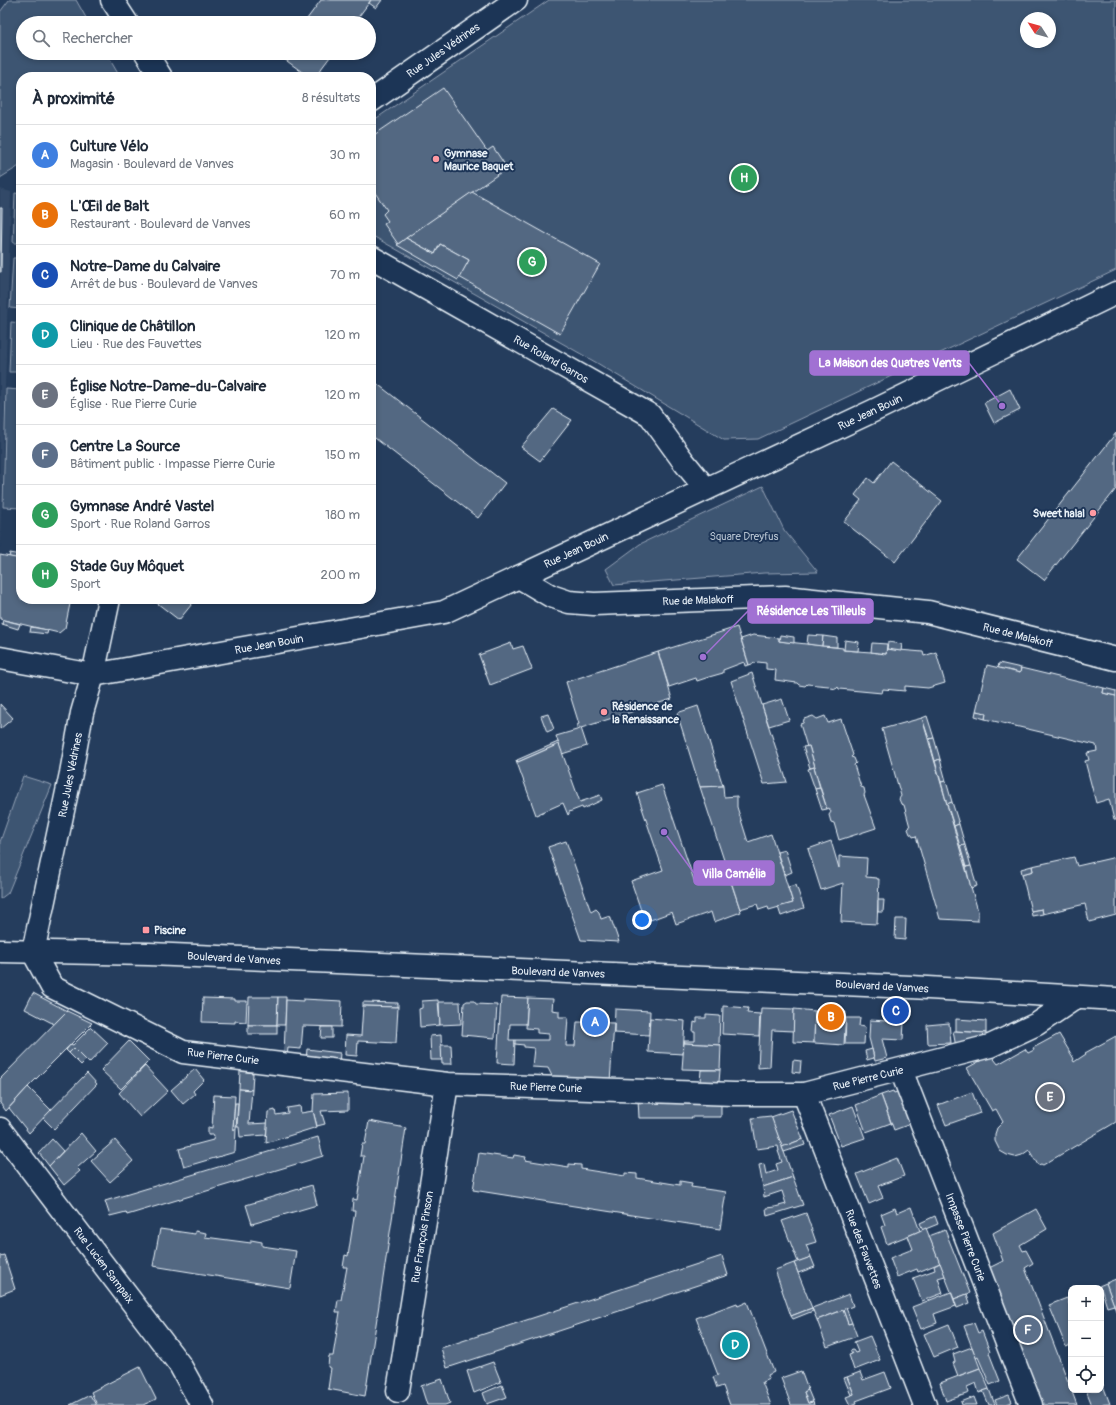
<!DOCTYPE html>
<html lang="fr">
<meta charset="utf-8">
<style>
:root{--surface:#fff;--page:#f2f2f3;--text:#1f2937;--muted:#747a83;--line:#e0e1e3;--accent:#845c67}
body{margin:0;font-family:Pangolin,sans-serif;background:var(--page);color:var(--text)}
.controls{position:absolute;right:12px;bottom:12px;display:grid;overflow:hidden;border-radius:8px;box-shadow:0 2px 6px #0003}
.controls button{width:36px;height:36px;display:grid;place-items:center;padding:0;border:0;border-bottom:1px solid var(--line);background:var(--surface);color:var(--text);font:20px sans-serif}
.compass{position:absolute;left:1020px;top:12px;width:36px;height:36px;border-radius:50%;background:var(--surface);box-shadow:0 2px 6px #0003;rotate:306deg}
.you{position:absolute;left:642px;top:920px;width:14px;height:14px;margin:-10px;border:3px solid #fff;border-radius:50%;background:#1a73e8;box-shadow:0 0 0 6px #1a73e833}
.badge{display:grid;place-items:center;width:26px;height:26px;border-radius:50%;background:var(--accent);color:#fff;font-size:13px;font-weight:700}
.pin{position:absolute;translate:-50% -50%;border:2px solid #fff;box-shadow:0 1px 4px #0006}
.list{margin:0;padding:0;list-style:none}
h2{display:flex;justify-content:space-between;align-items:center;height:52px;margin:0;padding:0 16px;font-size:17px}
h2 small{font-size:13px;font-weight:400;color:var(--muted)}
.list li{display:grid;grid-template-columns:26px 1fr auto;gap:12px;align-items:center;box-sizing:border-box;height:60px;padding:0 16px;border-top:1px solid var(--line)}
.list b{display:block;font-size:15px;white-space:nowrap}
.list p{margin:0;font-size:13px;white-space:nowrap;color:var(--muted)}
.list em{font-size:13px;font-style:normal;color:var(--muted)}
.icon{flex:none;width:22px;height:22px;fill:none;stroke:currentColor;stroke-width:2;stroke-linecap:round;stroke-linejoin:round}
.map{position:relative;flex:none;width:1116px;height:1405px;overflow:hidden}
.search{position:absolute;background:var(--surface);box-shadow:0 2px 6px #0003;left:16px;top:16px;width:360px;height:44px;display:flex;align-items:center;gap:10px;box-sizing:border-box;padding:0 14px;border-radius:22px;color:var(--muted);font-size:15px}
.panel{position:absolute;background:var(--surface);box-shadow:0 2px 6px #0003;left:16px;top:72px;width:360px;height:532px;border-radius:16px}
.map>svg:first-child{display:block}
</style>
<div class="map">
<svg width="1116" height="1405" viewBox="0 0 1116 1405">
<rect width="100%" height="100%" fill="#253d5d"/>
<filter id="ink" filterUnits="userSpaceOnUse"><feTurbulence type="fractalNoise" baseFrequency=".025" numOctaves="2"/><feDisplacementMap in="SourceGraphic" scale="8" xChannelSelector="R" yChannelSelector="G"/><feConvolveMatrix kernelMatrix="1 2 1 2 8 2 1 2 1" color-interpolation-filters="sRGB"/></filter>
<g filter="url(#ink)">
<path fill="#334a68" d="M0,189l11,3 -11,356z"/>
<g fill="#3e5472" stroke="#93a2b5" fill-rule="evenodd">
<path d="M9,0h67l13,23h-66v30h83l14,24h-99v88l-21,13v-166z"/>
<path d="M549,0h567v270l-358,169 -34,1 -127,-77 -226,-128v-113zM1026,18h24v24h-24z"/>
<path d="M15,193l6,1v49h-8z"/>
<path d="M13,258h8v51l-11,-1z"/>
<path d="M11,322l10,1v49h-12z"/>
<path d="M6,389l15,1v118l-18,-1z"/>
<path d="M763,486l21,44 34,42 -54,1 -150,12 -8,-16 34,-25z"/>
<path d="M23,776l29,9 -44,108 -8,6v-57z"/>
</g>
<g fill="#536782" stroke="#e8f1f8">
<path d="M321,0h50l-17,23h-50z"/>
<path d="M371,0h11l-6,8 -7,-5z"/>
<path d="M283,53h50l-18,24h-6l-29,-21z"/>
<path d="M443,88l44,63 6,-4 14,21 -109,76 -14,-20 4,-3 -5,-7 4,-4 -16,-23v-50z"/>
<path d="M472,192l128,72 -40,70 -101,-57 10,-17 -29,-16 -5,10 -29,-16z"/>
<path d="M0,208h2l-1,64h-1z"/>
<path d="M406,238l29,16 5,-10 29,16 -11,20 -61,-35z"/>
<path d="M371,379l134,104 -27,35 -107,-83z"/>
<path d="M1010,389l10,21 -26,13 -10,-20z"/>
<path d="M553,409l19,11 -32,41 -19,-14z"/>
<path d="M1116,433v56l-72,91 -27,-21z"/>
<path d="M891,461l51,40 -47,61 -51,-40 17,-22 -6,-5 13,-17 6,5z"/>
<path d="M10,553l11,2v4l-12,-2z"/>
<path d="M0,555l21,4v40h50l-6,29 -6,5 -59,-14z"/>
<path d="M153,599h43l-17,21 -26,-20z"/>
<path d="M3,620l17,4 -2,5 -16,-5z"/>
<path d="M31,627l17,3 -1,4 -17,-2z"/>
<path d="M737,627l12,38 -4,1 -1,-4 -21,8v3l-14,4 -12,4 -1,-3 -27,9 -11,-35z"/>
<path d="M753,635l26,3v3l64,7v2l28,2 15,2 1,-5 36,3 1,4 12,-4 9,31 -17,5 -23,-2v5l-22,-2 -1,4 -43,-4 -1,-2 -2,2 -5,-1 -2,-2 -22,-2 -2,2 -6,-1 -2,-2 -22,-3 1,-10 -10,-1v-6l-8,-1 -9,3 -8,-26z"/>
<path d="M780,635l14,2v6l-15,-2z"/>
<path d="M808,635l15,1 -1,10 -15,-2z"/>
<path d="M823,636l14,2v9l-15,-1z"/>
<path d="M845,640l14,2 -1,9 -14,-1z"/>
<path d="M888,642l14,2 -1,7 -14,-2z"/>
<path d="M511,643l2,6 10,-3 9,23 -42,16 -11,-30z"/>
<path d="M872,643l15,1 -1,10 -15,-2z"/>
<path d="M658,652l14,47 -91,29 6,18 -25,8 -6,-18 24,-7v-2l-3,1v-3l2,-1 -13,-42z"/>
<path d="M999,663l22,5 -1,5 -22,-5z"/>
<path d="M987,665l33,8 1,-5 83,20 -1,5 13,3v124h-2l-5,-21 -13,4 -11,-42 4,-1 -2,-7 10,-2 -1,-6 -111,-26 1,-6 -10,-2z"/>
<path d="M752,673l15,48 20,61 -23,2 -33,-103z"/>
<path d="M1104,688l12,3v5l-13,-3z"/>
<path d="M782,699l7,21 -20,6 -7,-21z"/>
<path d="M0,704l13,14 -13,11z"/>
<path d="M698,706l25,80 -23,1 -23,-74z"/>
<path d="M976,711l10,2 -1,6 -10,-3z"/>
<path d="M548,714l6,15 -7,3 -6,-16z"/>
<path d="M813,716l4,3 8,-3 3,7 13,-4 12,36 -2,2 3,1 2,5 -2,2 7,22 3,1 1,5 -1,2 12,33 -37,12 -5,-17 -3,-1 -2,-7 2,-3 -2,-4 -2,1 -13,-42h1l-6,-21 -2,1 -7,-23 3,-1 1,-4z"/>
<path d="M927,716l7,22 -5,1 -7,-21z"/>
<path d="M922,718l56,193v10l-38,-2 -24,-83 -3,1 -1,-2 -2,-1 -2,-5 2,-2 -6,-22 -3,-1 -2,-5 2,-3 -19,-67z"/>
<path d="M934,738l6,21 -5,2 -6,-22z"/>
<path d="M558,742l1,2 -41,18 -1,-2z"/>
<path d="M559,744l21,58 20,-7 2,5 -19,9 -1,-2 -13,5v2l-1,1 -5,-12 -27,12 -20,-55 2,2z"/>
<path d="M809,746l6,21 -5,1 -7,-21z"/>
<path d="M940,759l6,22 -5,1 -6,-21z"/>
<path d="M814,767l6,21 -5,1 -7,-20z"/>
<path d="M946,781l6,21 -5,2 -6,-22z"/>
<path d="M662,785l33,98 33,-10 13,39 -27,10 -3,-10 -35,12 -4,-12 -27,10 -14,-41 32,-11 -26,-77z"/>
<path d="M723,786l1,11 13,-1v11l11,35 23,-8 22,69 -24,7 -1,-3 -9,3 -2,-6 -17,5 -40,-122z"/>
<path d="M820,788l7,21 -5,1 -7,-21z"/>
<path d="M952,802l7,22 -5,2 -7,-22z"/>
<path d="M959,824l6,21 -5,1 -6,-20z"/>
<path d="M566,841l25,71 5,-3 3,3 2,7 9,-3 9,26 -38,-2 -33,-93z"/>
<path d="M831,841l8,27v-12l28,2 -1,19 11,1v1h2l-2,45 -36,-2 2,-39 -22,7 -13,-41z"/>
<path d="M965,845l6,21 -5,1 -6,-21z"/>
<path d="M785,850l7,22 -7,3 -8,-23z"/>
<path d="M1074,857l3,9 39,-9v58l-27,7 -4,-18 -42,10 -1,-5 -11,2 -9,-37 11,-3 -1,-5z"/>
<path d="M971,866l6,20 -6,2 -5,-21z"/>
<path d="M1032,866l1,5 -11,3 -1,-5z"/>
<path d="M796,885l8,23 -23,8 -3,-9 15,-4 -5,-16z"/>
<path d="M878,900h6l-1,12h-5z"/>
<path d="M1042,909l1,5 -11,2 -1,-5z"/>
<path d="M896,919h10l-1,21 -10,-1z"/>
<path d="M33,993l34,18 -13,13 -29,-15z"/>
<path d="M249,997h29l-1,28h-29z"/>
<path d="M278,997h8l-1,28h-8z"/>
<path d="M501,997l27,1 -2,26h-16l-1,16h6l-1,24 -17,-1z"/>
<path d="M203,998l32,1v2h12l-1,21 -11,-1v2l-33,-1z"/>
<path d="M528,998l25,1 -1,11 7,1v6h9l-2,29h9l2,-24 37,1 -4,59 -56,-2 -6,-12 -16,-1 2,-19 -10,-1v-2l-9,-1v-4h34v-6l-12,-1v-4l-11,-1z"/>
<path d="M303,999l39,2 -1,26 -38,-1 -2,23 -13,-1 -1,9 -3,-1 2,-56 17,1z"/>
<path d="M438,1000l2,25 -20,2 -1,-18 3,-1v-7z"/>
<path d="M467,1001h7l2,3 21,1 -2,33 -33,-3 2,-32z"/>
<path d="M363,1002l35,1v4l-35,-1z"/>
<path d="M439,1002h21l1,22 -21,1z"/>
<path d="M363,1006l35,1 -2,36 -38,-2 -1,15 -12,-1 1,-20 15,1z"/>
<path d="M723,1006l25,2 -1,5 13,1 -1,22 -37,-2z"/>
<path d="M761,1008l33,1v22l-22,-1 -2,37 -12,1z"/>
<path d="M615,1009l35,2 -1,24 -35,-2z"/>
<path d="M794,1009l21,2 -1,32 -21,-1z"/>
<path d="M67,1011l25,12 -64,64 -22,24 -6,-8v-24z"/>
<path d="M815,1011l31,1 -2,33 -30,-2z"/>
<path d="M706,1015l14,1 -1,27 2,2 -37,-2v-2h11v-9h-2l1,-10 3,1v-5h9z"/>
<path d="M650,1018l35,3 -2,33 -35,-2z"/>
<path d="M846,1018h14l-1,8 6,1 -1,17h-19z"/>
<path d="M956,1019l30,2v12l-30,-2z"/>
<path d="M870,1020l34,2 -1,18 -21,-1 5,19 -12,3 -6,-23z"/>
<path d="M949,1023l2,20 -23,1 -1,-19z"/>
<rect x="248" y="1025" width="29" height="9"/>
<path d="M91,1027l17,16 -19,20 -15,-15 -5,5 -3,-3 5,-6 2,1z"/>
<path d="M322,1027h10v11h-11z"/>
<path d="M953,1031l33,2 1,6 -31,8z"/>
<path d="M1059,1034l15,25 -1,1 1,2 12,-8 -1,-1 31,-17v86l-73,43 -2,-1 -3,1 -9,-15 -7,5 -7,2 -8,-2 -7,-4 -5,-10v-7l2,-6 6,-6 -7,-13 -4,2 -25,-43 24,-13 7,9 27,-15 3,4 6,-3 -1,-2z"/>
<path d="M441,1035l1,25h-11l-1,-24z"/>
<path d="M129,1041l20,20 -28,28 -20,-19z"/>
<path d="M684,1043l37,2 -1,25 -38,-1z"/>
<path d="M441,1045h10l1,19h-10z"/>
<path d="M74,1048l12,12 -5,5 -12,-12z"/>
<path d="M307,1049l33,4 -1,11 -33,-4z"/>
<path d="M872,1049l2,9 -7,2 -2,-9z"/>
<path d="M793,1060l8,1 -1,12 -8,-1z"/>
<path d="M145,1066l23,25 -28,26 -21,-24z"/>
<path d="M195,1069l9,11 -11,11 2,3 -12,10 -12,-14z"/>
<path d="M701,1070h19l-1,12h-19z"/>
<path d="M240,1071l13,2 -1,17 -13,-1z"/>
<path d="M87,1073l10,11 -43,45 -11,-11z"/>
<path d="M28,1087l23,23 -22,23 -20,-25z"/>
<path d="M239,1089l13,1 -3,34 19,-1 -2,12 -26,2 -1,-10h-2z"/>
<path d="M904,1089l12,33 -22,8 -13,-35 12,-4 1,2z"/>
<path d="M972,1092l8,21 -34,12 -8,-20z"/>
<path d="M348,1093v17l-27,1 4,13 -8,2 -4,-15 1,-17z"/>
<path d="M214,1095l21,1 -2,33h3l-1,23 -51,15 -5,-18 34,-9 1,-5h-6v-8l4,1z"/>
<path d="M881,1095l10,28 -25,9 -10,-27z"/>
<path d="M638,1099h83v18h-30l1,1h-53z"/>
<path d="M235,1103h3l-2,26h-3z"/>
<path d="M300,1106l1,7 12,-2 4,16 -51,16 2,-31 7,-2 1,5 12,-2 -1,-5z"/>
<path d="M853,1106l12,32 -24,8 -12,-31z"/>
<path d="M791,1110l12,29 -21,8 -11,-30z"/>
<path d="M771,1116l22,61 -30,10 -4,-22 5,-1 2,10 12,-4 -2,-6 6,-2 -4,-11h1l-1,-5 -21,3 -5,-31z"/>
<path d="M369,1121l37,7 -41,268 -37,-7 3,-21 -3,-1 1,-11h4l7,-44h-4l2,-12h3l6,-33h-4l2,-12 3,1 7,-45h-3l1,-12 4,1 7,-44h-4l2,-12h3z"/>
<path d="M81,1133l15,18 -19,17 3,3 -16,14 -15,-19z"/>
<path d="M318,1137l5,19 -196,59 -1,-3 -16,4 -5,-15z"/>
<path d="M52,1139l11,12 -14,15 -10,-13z"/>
<path d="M803,1139l2,6 -21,7 -2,-5z"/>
<path d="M115,1140l18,21 -23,21 -19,-21z"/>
<path d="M479,1153l34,5 1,-3 12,2 -1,3 44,7v-3l12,1v4l44,7v-3l12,1v4l43,7v-4l12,2 -1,4 35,5 -6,37 -247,-39z"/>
<path d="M897,1158l7,18 -26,10 5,12 -14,6 -12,-30z"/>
<path d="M793,1177l10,28 -36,11 -1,-8 9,-1 11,-3 -4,-13 -18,6 -1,-10z"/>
<path d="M312,1185l5,20 -65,19 -6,-19z"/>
<path d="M911,1207l9,24 -33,13 -6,-17 4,-2 -4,-11 14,-6 2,5z"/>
<path d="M1036,1209l11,20 -27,16 3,6 3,-1 7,13 -8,5 52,137h-40l-52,-135 18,-9 -10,-28z"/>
<path d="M806,1213l10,29 -10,3 5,12 -13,5 -16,-41z"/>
<path d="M935,1216l3,8 -15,6 -3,-7z"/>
<path d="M926,1228l14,35 -22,9 -1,-3 -20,8 -7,-19 23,-9 -5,-13z"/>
<path d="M160,1229l35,5v-3l11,2 -1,4 46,6v-3l11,2v4l34,5 -6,37 -137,-22z"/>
<path d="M945,1230l25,63 -16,6 -25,-63z"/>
<path d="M4,1255l11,34 -15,6v-39z"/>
<path d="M722,1256l6,19 -281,93 -6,-20z"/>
<path d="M811,1257l4,10 -17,6 -4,-10z"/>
<path d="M794,1263l18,45 -21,8 -16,-46z"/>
<path d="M940,1263l5,13 -7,2 5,15 -21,8 -9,-23 22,-8 -1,-4z"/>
<path d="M1116,1279v32l-10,-28z"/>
<path d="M1106,1283l8,22 -7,2 -6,-19 -2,-2z"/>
<path d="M951,1292l5,14 -22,8 3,9 -16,6 -9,-22z"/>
<path d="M849,1294l4,12 -36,14 -5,-12z"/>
<path d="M967,1294l3,9 -13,5 -3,-9z"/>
<path d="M1067,1298l4,11v36l-5,2 -17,-42z"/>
<path d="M747,1302l27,70 -6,3 1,4 -7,3 9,23h-41l-7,-19 -6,2 -4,-11 5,-2 -22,-57 41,-15 1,3z"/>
<path d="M812,1308l1,3 -20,8 -2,-3z"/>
<path d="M846,1308l6,15 -4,1 -5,-14z"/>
<path d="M843,1310l5,14 4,-1 5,13 -30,11 -10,-27z"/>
<path d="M974,1323l4,10 4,-2 8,21 -1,1 11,28 -10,4 -12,-28 -2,1 -12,-32z"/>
<path d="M949,1324l9,23 -24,10 -10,-23z"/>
<path d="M870,1336l10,24 -26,10 -5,-15 3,-1 -2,-3 3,-1 2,3 3,-1 -4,-10z"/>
<path d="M972,1347l8,21 -22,8 -5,-13 2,-1 -2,-8z"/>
<path d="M493,1362l8,20 -27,11 -7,-22z"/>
<path d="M140,1367l16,32 -13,6h-46l-6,-13z"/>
<path d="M980,1368l9,21 -10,4 -3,-10 -9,4 2,6 -23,8 -6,-18z"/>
<path d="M801,1371l7,19 -4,2 4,11 5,-1 1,3h-23l-10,-27z"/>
<path d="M860,1372l3,8 22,-8 6,16 -35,13 1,2 -7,2 -4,-8 8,-3 -7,-17z"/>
<path d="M847,1377l7,17 -3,1 -7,-17z"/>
<path d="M442,1379l8,24 -5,2h-18l-6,-19z"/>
<path d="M1101,1380l9,24 -18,1 -6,-15h15z"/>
<path d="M502,1385l5,12 -20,7 -4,-11z"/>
<path d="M989,1389l6,16h-6l-6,-14z"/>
<path d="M808,1390l5,12 -5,1 -4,-11z"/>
<path d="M90,1395l6,10h-26z"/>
<path d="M1009,1395l3,7 -8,3h-7l-2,-5z"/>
<path d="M974,1397l3,8h-15l-1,-3z"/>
</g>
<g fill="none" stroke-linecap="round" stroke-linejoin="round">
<defs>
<g id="minor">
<path d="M112,0l15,23"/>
<path d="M146,53l15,24"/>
<path d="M371,101l145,-101"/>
<path d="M371,257l279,158 34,47 22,27"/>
<path d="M519,577l32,19 18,6 25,2 191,-7 113,12 30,3 188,47"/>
<path d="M109,599l-16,76 -11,38 -11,60 -38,179 19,35 131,65 264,32 287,10h70l186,-48 47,-22 40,-27"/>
<path d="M0,658l93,17 351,-63 429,-201 243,-118"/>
<path d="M901,1070l130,335"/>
<path d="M804,1094l121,311"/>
<path d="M0,1129l180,236 22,40"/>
<path d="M398,1391l49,-307"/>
</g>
<path id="major" d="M0,951l149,3 762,33 205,12"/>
</defs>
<use href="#minor" stroke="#e8f1f8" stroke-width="25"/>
<use href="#major" stroke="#e8f1f8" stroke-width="25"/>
<use href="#minor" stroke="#1d3557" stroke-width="22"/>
<use href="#major" stroke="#1d3557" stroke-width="22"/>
</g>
</g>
<g fill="#ff9aa2" stroke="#1d3557" stroke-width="1.5">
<circle cx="436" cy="159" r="4"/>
<circle cx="1093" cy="513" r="4"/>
<circle cx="604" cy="712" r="4"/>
<rect x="142" y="926" width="8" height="8" rx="2"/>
</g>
<g text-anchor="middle" stroke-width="4" stroke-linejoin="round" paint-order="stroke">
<g font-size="11" fill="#e8f1f8" stroke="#1d3557">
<text transform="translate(443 50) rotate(-35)" y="4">Rue Jules Védrines</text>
<text transform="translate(551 359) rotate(30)" y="4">Rue Roland Garros</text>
<text transform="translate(870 412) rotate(-25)" y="4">Rue Jean Bouin</text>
<text transform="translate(576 550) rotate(-25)" y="4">Rue Jean Bouin</text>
<text transform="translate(698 600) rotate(-2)" y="4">Rue de Malakoff</text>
<text transform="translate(1018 635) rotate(14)" y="4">Rue de Malakoff</text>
<text transform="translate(269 644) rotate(-10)" y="4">Rue Jean Bouin</text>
<text transform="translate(70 775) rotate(-79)" y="4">Rue Jules Védrines</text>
<text transform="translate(234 958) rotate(3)" y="4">Boulevard de Vanves</text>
<text transform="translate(558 972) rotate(2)" y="4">Boulevard de Vanves</text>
<text transform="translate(882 986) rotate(3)" y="4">Boulevard de Vanves</text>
<text transform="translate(223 1056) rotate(7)" y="4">Rue Pierre Curie</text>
<text transform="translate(868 1078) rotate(-14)" y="4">Rue Pierre Curie</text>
<text transform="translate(546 1087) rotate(2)" y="4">Rue Pierre Curie</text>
<text transform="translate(422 1237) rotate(-81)" y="4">Rue François Pinson</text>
<text transform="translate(966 1237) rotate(69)" y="4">Impasse Pierre Curie</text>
<text transform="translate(864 1249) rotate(69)" y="4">Rue des Fauvettes</text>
<text transform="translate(104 1265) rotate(53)" y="4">Rue Lucien Sampaix</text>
</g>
<g font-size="11" font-weight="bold" fill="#e8f1f8" stroke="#1d3557" text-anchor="start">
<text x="444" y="157">Gymnase<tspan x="444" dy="13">Maurice Baquet</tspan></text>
<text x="1085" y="517" text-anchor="end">Sweet halal</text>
<text x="612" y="710">Résidence de<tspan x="612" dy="13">la Renaissance</tspan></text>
<text x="154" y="934">Piscine</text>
</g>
<g font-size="11" fill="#b5c2d0" stroke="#1d3557">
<text x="744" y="540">Square Dreyfus</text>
</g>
</g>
<path fill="none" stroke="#a171d3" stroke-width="1.5" d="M1002 406L969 363M703 657L748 611M664 832L694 873"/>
<g fill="#a171d3" stroke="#1d3557" stroke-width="1.5">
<circle cx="1002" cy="406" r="4"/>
<circle cx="703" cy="657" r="4"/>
<circle cx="664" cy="832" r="4"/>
</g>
<g fill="#a171d3" stroke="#a171d3" stroke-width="1.5">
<rect x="810" y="351" width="159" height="24" rx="4"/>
<rect x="748" y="599" width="125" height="24" rx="4"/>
<rect x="694" y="861" width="80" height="24" rx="4"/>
</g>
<g font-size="12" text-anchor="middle" font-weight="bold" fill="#fff">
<text x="890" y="367">La Maison des Quatres Vents</text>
<text x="811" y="615">Résidence Les Tilleuls</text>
<text x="734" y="878">Villa Camélia</text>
</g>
</svg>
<div class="controls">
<button>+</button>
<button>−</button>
<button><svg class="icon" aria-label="locate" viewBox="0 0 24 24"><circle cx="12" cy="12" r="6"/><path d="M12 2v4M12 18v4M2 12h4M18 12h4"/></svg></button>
</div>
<svg class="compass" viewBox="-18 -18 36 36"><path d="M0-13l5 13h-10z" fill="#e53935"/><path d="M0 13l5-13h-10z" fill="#747a83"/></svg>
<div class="you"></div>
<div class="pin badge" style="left:595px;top:1022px;background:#3f7fe0">A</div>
<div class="pin badge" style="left:831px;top:1017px;background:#e8710a">B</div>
<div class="pin badge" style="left:896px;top:1011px;background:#1a4fb4">C</div>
<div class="pin badge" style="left:735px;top:1345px;background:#0f9aa8">D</div>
<div class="pin badge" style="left:1050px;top:1097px;background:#6b7280">E</div>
<div class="pin badge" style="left:1028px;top:1330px;background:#5c6f8a">F</div>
<div class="pin badge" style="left:532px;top:262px;background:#2e9e5b">G</div>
<div class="pin badge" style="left:744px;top:178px;background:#2e9e5b">H</div>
<div class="search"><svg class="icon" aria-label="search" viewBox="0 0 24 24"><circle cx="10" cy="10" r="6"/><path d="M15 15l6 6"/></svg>Rechercher</div>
<section class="panel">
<h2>À proximité<small>8 résultats</small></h2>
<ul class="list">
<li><span class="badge" style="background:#3f7fe0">A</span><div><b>Culture Vélo</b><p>Magasin · Boulevard de Vanves</p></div><em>30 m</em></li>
<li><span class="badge" style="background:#e8710a">B</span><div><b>L'Œil de Balt</b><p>Restaurant · Boulevard de Vanves</p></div><em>60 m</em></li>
<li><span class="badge" style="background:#1a4fb4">C</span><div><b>Notre-Dame du Calvaire</b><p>Arrêt de bus · Boulevard de Vanves</p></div><em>70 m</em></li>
<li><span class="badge" style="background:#0f9aa8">D</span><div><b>Clinique de Châtillon</b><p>Lieu · Rue des Fauvettes</p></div><em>120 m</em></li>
<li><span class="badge" style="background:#6b7280">E</span><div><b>Église Notre-Dame-du-Calvaire</b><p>Église · Rue Pierre Curie</p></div><em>120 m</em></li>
<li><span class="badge" style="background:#5c6f8a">F</span><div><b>Centre La Source</b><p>Bâtiment public · Impasse Pierre Curie</p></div><em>150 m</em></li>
<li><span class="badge" style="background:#2e9e5b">G</span><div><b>Gymnase André Vastel</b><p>Sport · Rue Roland Garros</p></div><em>180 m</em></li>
<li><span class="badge" style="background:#2e9e5b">H</span><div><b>Stade Guy Môquet</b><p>Sport</p></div><em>200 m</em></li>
</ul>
</section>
</div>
